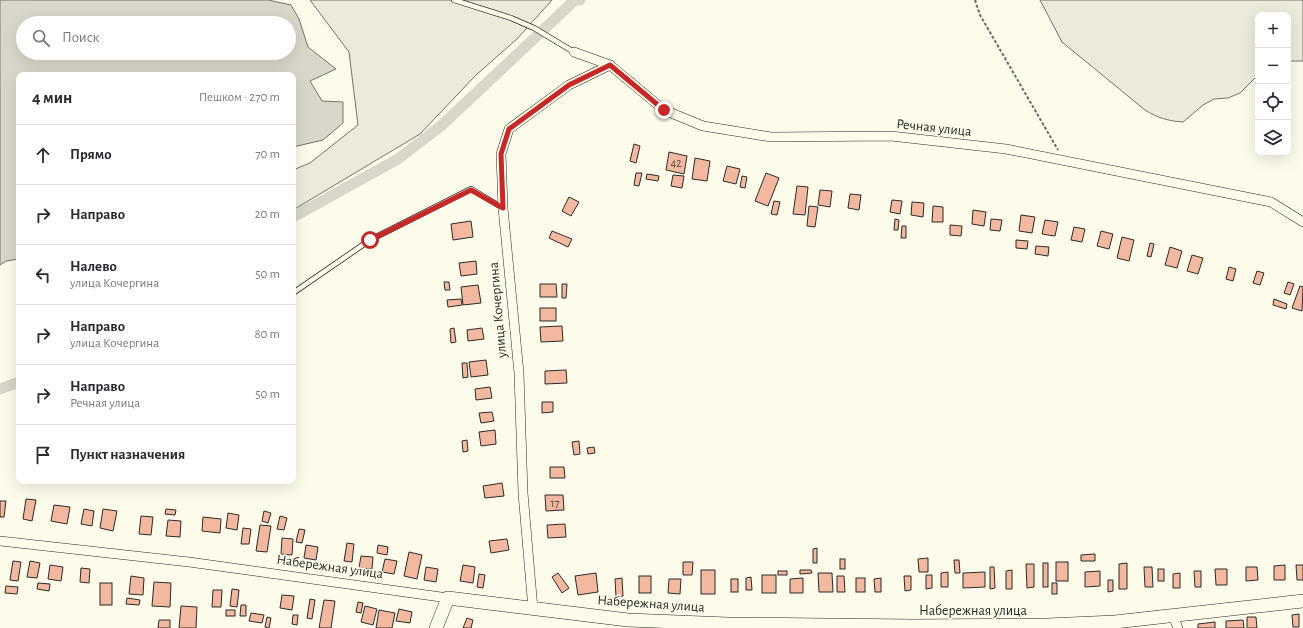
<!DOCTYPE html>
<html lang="ru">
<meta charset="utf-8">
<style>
:root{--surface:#fff;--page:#f2f2f3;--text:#2b2b33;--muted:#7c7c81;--line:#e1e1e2}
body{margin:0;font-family:"Alegreya Sans",sans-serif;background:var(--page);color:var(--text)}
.controls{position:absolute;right:12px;top:12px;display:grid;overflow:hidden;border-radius:8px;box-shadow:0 4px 16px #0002}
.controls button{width:36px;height:36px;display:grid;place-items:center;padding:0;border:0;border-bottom:1px solid var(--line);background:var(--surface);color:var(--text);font:20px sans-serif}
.stop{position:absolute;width:12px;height:12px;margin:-9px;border:3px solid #c62828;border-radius:50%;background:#fff}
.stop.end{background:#c62828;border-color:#fff;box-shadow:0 1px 4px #0008}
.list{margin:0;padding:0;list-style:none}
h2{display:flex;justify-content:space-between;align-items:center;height:52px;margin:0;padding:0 16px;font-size:17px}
h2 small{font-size:13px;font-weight:400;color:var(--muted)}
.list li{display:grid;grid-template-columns:26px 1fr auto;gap:12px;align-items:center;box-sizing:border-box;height:60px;padding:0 16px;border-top:1px solid var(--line)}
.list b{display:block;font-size:15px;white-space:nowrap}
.list p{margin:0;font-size:13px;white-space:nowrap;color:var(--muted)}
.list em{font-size:13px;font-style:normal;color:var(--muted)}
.icon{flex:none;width:22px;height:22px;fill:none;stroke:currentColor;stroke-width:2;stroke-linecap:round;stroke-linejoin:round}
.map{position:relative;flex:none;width:1303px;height:628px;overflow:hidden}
.search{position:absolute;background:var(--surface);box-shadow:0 4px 16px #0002;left:16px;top:16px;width:280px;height:44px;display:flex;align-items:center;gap:10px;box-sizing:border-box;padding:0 14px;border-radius:22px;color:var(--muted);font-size:15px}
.panel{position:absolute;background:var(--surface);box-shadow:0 4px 16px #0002;left:16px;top:72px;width:280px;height:412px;border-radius:8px}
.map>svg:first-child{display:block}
</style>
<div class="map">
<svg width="1303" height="628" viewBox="0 0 1303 628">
<rect width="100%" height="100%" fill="#fdfbea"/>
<g fill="#ecebdb" stroke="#74746e">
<path d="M310,0h242l-35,39 -41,36 -56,59 -127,76v-40l17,-7 48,-38 -9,-73z"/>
<path d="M1040,0h263v61h-15v-46h-30v60l-18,18 -12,5 -14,1 -11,6 -20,17c-15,-1 -25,-4 -38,-12l-83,-68z"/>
</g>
<path fill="#d8d7c9" stroke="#74746e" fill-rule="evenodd" d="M0,0h268l23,5 8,14 9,28 28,22 -26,12 12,20 21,1v21l-20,17 -30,7v-72h-274v184l-13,2 -6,4zM23,23h266v30h-266z"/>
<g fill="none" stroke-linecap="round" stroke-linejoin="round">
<g stroke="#d8d7c9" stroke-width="11">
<path d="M293,217l105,-58 44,-34 133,-125h5"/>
<path d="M0,389l19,-7"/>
</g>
</g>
<g fill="#f2b8a0" stroke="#2b2b2b">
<path d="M634,144l6,2 -4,17 -6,-2z"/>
<path d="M669,152l18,4 -3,18 -18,-4z"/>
<path d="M695,158l15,3 -3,20 -15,-2z"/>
<path d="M727,166l13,3 -4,15 -13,-3z"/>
<path d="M636,173h6l-3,13 -5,-1z"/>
<path d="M766,173l13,5 -11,28 -13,-5z"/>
<path d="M647,174l12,2 -1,5 -12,-2z"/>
<path d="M673,175l11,1 -2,12 -11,-2z"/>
<path d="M742,176l5,1 -2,11 -5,-1z"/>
<path d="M797,186l11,1 -3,28 -12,-1z"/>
<path d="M820,190l12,1 -2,16 -12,-2z"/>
<path d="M850,194l11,1 -2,15 -11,-2z"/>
<path d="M569,197l10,5 -8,14 -9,-5z"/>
<path d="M892,200l10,1 -2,13 -10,-2z"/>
<path d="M774,201l6,1 -3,13 -6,-1z"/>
<path d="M912,202l12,1 -1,14 -12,-2z"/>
<path d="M809,206l9,1 -3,20 -8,-1z"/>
<path d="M933,206l10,1v15h-11z"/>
<path d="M973,210l13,2 -2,14 -12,-2z"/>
<path d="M1021,215l14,2 -3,16 -13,-2z"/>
<path d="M895,219l4,1 -1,10h-4z"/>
<path d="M991,219l11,1 -2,11 -10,-1z"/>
<path d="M1045,220l13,2 -3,14 -13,-2z"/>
<path d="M471,221l2,16 -20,3 -2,-16z"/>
<path d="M950,225l12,1 -1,10 -11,-1z"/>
<path d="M902,226h4v12h-5z"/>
<path d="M1074,227l11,2 -3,13 -11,-2z"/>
<path d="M552,231l20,8 -4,8 -19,-9z"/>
<path d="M1101,231l12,3 -4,15 -12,-3z"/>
<path d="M1122,237l12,3 -5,21 -12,-3z"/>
<path d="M1016,240l12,1 -1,8 -11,-1z"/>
<path d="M1150,243l4,1 -3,13 -4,-1z"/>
<path d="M1036,246l13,1 -1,9 -13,-2z"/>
<path d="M1170,247l12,4 -5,17 -12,-3z"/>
<path d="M1192,255l11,3 -5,16 -11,-3z"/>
<path d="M476,261l1,13 -16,2 -2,-13z"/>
<path d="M1229,267l7,2 -3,12 -7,-2z"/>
<path d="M1257,271l7,2 -4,12 -7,-2z"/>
<path d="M444,282h5l1,8h-5z"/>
<path d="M1288,282l6,2 -4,11 -6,-2z"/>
<path d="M540,284h16l1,13h-17z"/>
<path d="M562,284h5l-1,14h-4z"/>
<path d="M478,285l3,18 -18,2 -2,-18z"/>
<path d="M1300,286l3,1 -1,24 -10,-3z"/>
<path d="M461,299l1,6 -14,2 -1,-7z"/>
<path d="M1274,299l13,5 -1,5 -13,-4z"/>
<rect x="540" y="308" width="16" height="13"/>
<path d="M562,326l1,15 -22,1 -1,-15z"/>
<path d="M454,328l2,14 -5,1 -1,-14z"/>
<path d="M482,328l2,11 -16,2 -1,-11z"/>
<path d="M486,360l2,15 -17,2 -2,-15z"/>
<path d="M462,363h5l1,14 -5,1z"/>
<path d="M566,370l1,13 -22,1v-13z"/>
<path d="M490,387l2,11 -16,2 -1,-11z"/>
<path d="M542,402h11v10l-11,1z"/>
<path d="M492,412l2,9 -13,2 -2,-10z"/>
<path d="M495,430l1,14 -15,2 -2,-14z"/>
<path d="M467,440l1,11 -5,1 -1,-11z"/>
<path d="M579,441l1,13 -6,1 -2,-13z"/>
<path d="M594,447l1,6 -7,1 -1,-6z"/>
<path d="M550,467h14l1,11h-15z"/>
<path d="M502,483l2,13 -19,2 -2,-12z"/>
<path d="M545,495h18l1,15 -18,1z"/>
<path d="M26,499l10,1 -4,21 -9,-2z"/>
<path d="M0,501h6l-2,16h-4z"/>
<path d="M54,505l16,2 -3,17 -16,-3z"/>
<path d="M84,509l10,2 -2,15 -11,-2z"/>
<path d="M103,509l14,2 -4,20 -13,-3z"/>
<path d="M166,509l10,1 -1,5 -10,-1z"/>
<path d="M264,511l7,2 -3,10 -6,-2z"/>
<path d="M228,513l11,2 -2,15 -11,-2z"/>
<path d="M141,516l12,1 -2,18 -12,-1z"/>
<path d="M280,516l7,2 -3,12 -7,-1z"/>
<path d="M203,517l18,2 -1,14 -18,-2z"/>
<path d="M168,520l13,1 -1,16 -14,-1z"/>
<path d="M565,524l1,13 -18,1 -1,-13z"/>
<path d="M260,525l11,1 -4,26 -11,-1z"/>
<path d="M243,528l8,1 -2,15h-8z"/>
<path d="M299,529l6,1 -3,13 -6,-1z"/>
<path d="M282,538l11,1 -1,16 -11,-1z"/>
<path d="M507,539l2,11 -18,3 -2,-12z"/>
<path d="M347,543l7,1 -2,18 -8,-1z"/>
<path d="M306,545l12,2 -2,13 -12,-2z"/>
<path d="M378,545l10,2 -1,8 -10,-2z"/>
<path d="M817,548v15h-4v-14z"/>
<path d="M409,552l13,3 -5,24 -13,-3z"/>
<path d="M1095,554v7h-14v-6z"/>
<path d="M361,556l12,1 -1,12 -13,-1z"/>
<path d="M928,558v14h-9l-1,-13z"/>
<path d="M385,559l12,2 -3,13 -12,-2z"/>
<rect x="840" y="559" width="5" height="10"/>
<path d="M954,560h5l1,13h-5z"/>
<path d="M13,561l8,1 -3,19 -8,-1z"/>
<path d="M30,561l10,2 -3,15 -10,-1z"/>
<path d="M683,562h10l-1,13h-9z"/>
<rect x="1056" y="562" width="12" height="19"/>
<rect x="1043" y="563" width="5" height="24"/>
<path d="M1127,563v26h-8v-25z"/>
<path d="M1026,564h8v23l-7,1z"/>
<path d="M50,565l13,2 -2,14 -13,-2z"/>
<path d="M463,565l12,2 -2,16 -13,-2z"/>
<path d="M1285,565v15h-11v-14z"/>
<path d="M1296,565h7v15h-6z"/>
<path d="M426,567l12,2 -2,13 -12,-2z"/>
<path d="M990,567h4l1,21 -5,1z"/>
<path d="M1144,567h8l1,20h-8z"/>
<path d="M1246,567h11l1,13 -12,1z"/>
<path d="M81,568l9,1 -1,14 -9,-1z"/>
<rect x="1158" y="569" width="6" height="12"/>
<path d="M1215,569h12v16h-11z"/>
<rect x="701" y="570" width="14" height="24"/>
<path d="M800,570h11l1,3 -12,1z"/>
<path d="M1012,570v19h-6v-18z"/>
<rect x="778" y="571" width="9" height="4"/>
<path d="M1100,571v15l-15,1v-15z"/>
<path d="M1194,571h7v16h-6z"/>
<path d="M948,572v15h-7v-14z"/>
<path d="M985,572v15l-22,1v-15z"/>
<path d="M558,573l11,15 -7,5 -10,-16z"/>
<path d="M596,573l2,19 -20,3 -3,-19z"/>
<path d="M818,573h14l1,19h-14z"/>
<path d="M1180,573v15h-7v-14z"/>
<path d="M479,574l6,1 -2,13 -6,-1z"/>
<rect x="762" y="575" width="14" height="18"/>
<path d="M926,575h6v13l-6,1z"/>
<path d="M131,576l13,2 -1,17 -14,-1z"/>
<rect x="639" y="576" width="12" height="17"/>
<path d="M837,576h7l1,16h-8z"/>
<path d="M904,576h7v14l-6,1z"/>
<path d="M751,577l1,13h-6v-12z"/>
<path d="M622,578l1,18 -7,1 -1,-18z"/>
<path d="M803,578v15h-13v-14z"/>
<rect x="856" y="578" width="9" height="14"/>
<path d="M881,578v14h-6l-1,-13z"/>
<path d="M669,579h12l-1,15 -12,-1z"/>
<rect x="731" y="579" width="7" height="13"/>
<path d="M1108,580h5v11l-5,1z"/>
<path d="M154,582l17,1 -1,24 -18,-1z"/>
<path d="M38,583l12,1 -1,7 -12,-2z"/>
<rect x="100" y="583" width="12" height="22"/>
<rect x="1052" y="583" width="5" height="11"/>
<path d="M6,586l12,1 -1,7 -12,-1z"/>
<path d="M232,589l7,1 -2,17 -7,-1z"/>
<path d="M213,590h9l-1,17h-9z"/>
<path d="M282,595l12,1 -2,14 -12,-2z"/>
<path d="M127,598l13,2 -1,5 -13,-1z"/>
<path d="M310,599l5,1 -3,19 -5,-1z"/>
<path d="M324,600l11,1 -4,27h-12z"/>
<path d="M358,602l5,1 -2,10 -5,-1z"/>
<path d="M241,605h5v11h-6z"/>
<path d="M181,606l16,1 -1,21h-17z"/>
<path d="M365,606l12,3 -4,16 -12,-3z"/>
<path d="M399,609l13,3 -2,11 -14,-2z"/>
<rect x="226" y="610" width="9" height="6"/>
<path d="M379,610l16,3 -3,15h-16z"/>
<path d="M251,613l13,2 -2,8 -13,-2z"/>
<path d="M1299,614v13h-6l-1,-12z"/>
<path d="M293,615h5l-1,10 -5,-1z"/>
<path d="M267,617l4,1 -2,10 -4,-1z"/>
<path d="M1247,617h9l1,11h-10z"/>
<path d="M467,618l6,2 -2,8h-8z"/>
<path d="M159,620h11v8h-12z"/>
<path d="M1243,620l1,8h-18v-7z"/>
<path d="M1215,622v6h-17v-4z"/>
</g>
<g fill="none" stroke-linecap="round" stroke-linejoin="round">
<defs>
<g id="lane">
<path d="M454,0l57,18 23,10 40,24"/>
<path d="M293,293l77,-53 101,-51 32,19"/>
</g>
<g id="street">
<path d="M574,52l36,13 54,45 39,16 68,11 120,-1 115,13 265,53 32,20"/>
<path d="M0,541l189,21 259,36"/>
<path d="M533,609l-10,-116 -4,-120 -16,-165 -2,-54 8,-25 60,-44 41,-20"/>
<path d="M1173,616l5,12"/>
</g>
<path id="secondary" d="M436,628l12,-30 180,22 100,4 186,2 133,-1 68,-3 188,-21"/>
</defs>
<use href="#lane" stroke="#2b2b2b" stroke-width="6"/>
<use href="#street" stroke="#2b2b2b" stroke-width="10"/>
<use href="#secondary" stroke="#2b2b2b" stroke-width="14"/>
<path stroke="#6a6964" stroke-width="2" stroke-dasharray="3 2" stroke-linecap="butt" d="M975,0l5,15 78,135"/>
<use href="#lane" stroke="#fdfbea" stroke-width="4.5"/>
<use href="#street" stroke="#fdfbea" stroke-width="9"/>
<use href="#secondary" stroke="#fdfbea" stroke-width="13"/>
</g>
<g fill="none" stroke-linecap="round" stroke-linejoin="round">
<path stroke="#c62828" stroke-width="5" d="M370,240l101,-50 32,18 -2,-54 8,-25 60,-44 41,-20 54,45"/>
</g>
<g text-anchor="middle" stroke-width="3" stroke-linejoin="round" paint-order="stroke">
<g font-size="12" fill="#5d4e48">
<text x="676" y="167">42</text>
<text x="555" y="507">17</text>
</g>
<g font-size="14" fill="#2b2b2b" stroke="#fdfbea">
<text transform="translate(934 127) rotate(6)" y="5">Речная улица</text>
<text transform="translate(497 310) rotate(-95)" y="5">улица Кочергина</text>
<text transform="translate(330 566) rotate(8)" y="5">Набережная улица</text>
<text transform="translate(651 603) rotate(4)" y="5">Набережная улица</text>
<text x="973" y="615">Набережная улица</text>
</g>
</g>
</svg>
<div class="controls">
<button>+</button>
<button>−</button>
<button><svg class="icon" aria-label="locate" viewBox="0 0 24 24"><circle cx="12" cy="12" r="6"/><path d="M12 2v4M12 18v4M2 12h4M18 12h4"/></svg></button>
<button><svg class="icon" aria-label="layers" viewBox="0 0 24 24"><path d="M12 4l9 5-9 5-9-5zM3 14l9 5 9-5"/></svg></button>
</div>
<div class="stop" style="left:370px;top:240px"></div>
<div class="stop end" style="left:664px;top:110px"></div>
<div class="search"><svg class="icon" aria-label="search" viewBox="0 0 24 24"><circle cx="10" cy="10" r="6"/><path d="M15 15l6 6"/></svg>Поиск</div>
<section class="panel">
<h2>4 мин<small>Пешком · 270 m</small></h2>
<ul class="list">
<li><svg class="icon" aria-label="ahead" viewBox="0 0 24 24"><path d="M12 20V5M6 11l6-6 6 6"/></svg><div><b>Прямо</b></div><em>70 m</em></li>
<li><svg class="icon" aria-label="right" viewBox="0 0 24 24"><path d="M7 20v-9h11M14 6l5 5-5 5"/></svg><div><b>Направо</b></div><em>20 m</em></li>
<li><svg class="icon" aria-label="left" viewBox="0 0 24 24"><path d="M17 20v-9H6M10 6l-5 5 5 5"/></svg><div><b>Налево</b><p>улица Кочергина</p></div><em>50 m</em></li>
<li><svg class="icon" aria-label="right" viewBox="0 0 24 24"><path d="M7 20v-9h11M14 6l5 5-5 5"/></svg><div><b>Направо</b><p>улица Кочергина</p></div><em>80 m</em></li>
<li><svg class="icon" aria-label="right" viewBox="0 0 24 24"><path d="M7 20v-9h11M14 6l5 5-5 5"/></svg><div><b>Направо</b><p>Речная улица</p></div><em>50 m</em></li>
<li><svg class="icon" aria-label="arrive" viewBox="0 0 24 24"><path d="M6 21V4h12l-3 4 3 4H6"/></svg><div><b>Пункт назначения</b></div></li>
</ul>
</section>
</div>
